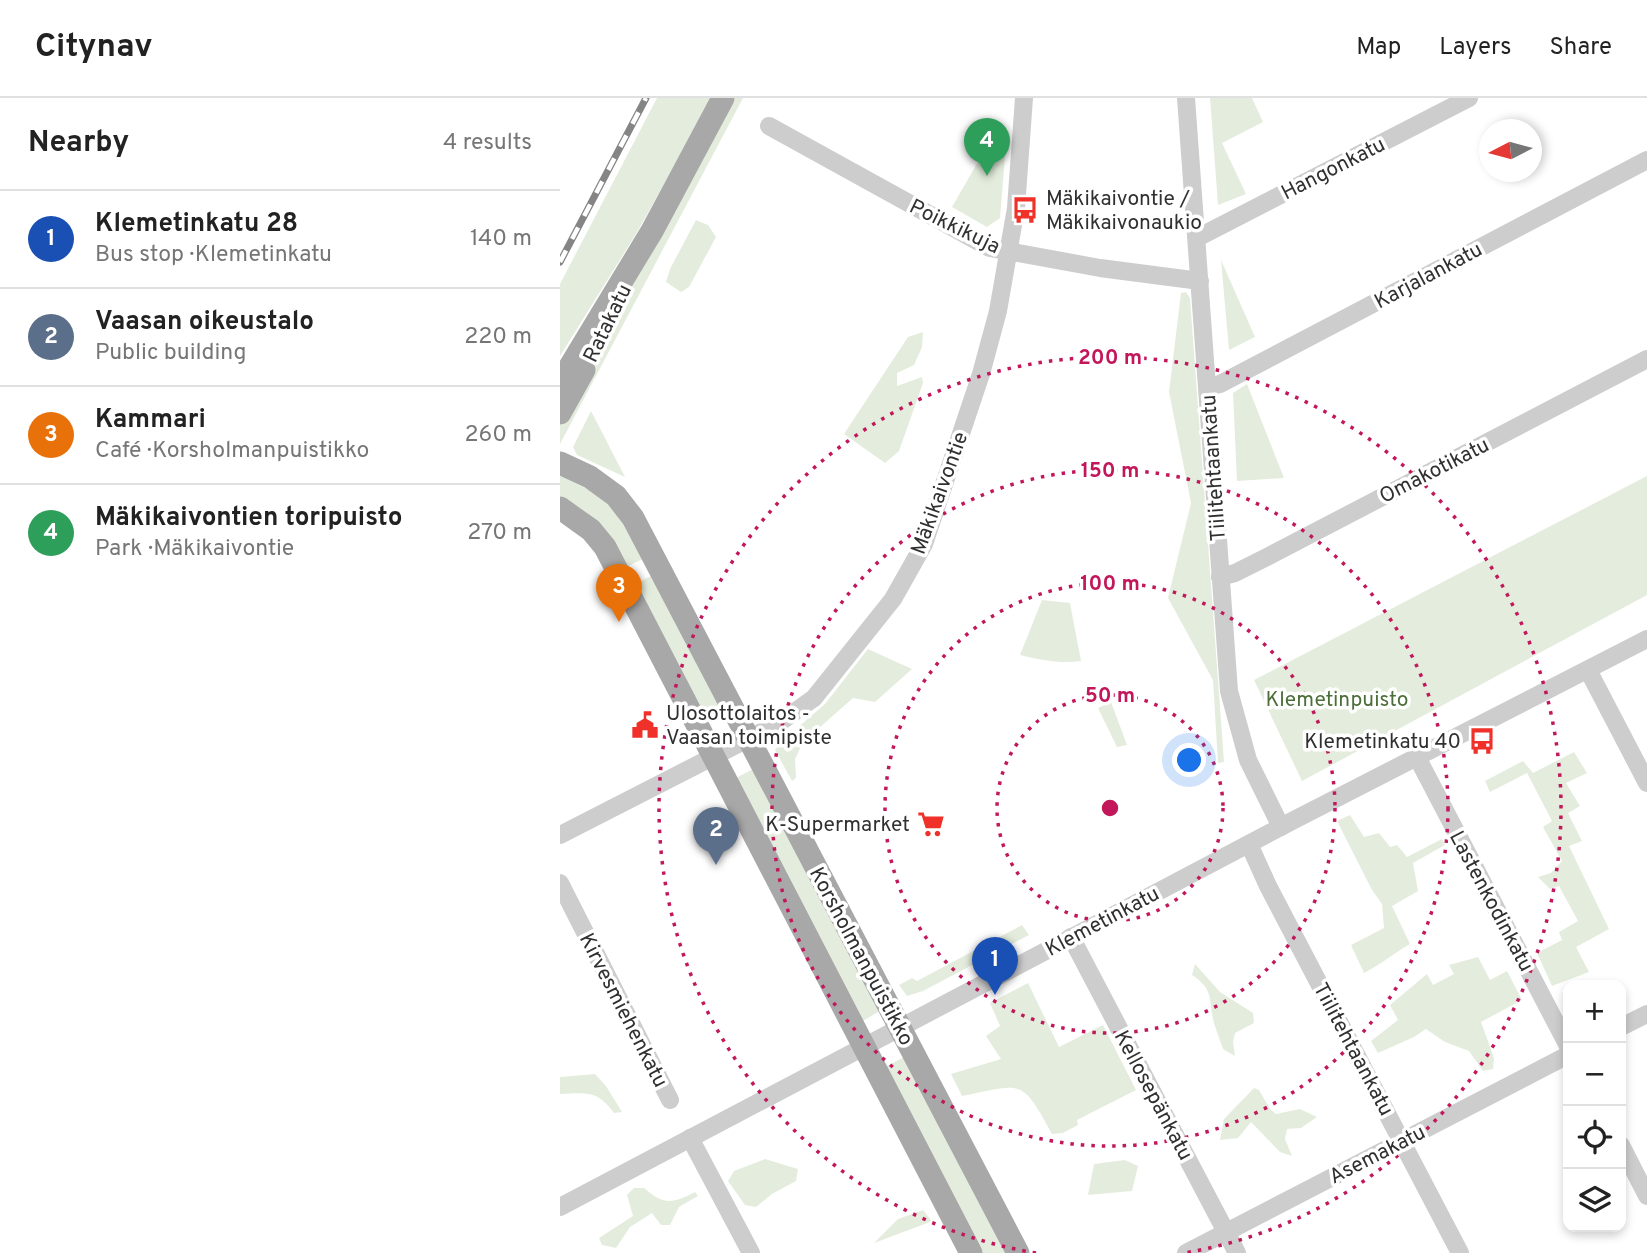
<!DOCTYPE html>
<meta charset="utf-8">
<style>
:root{--surface:#fff;--page:#f6f6f6;--text:#222;--muted:#767676;--line:#e0e0e0;--accent:#db2777}
body{margin:0;font-family:Overpass,sans-serif;background:var(--page);color:var(--text)}
.controls{position:absolute;right:21px;bottom:21px;display:grid;overflow:hidden;border-radius:14px;box-shadow:0 4px 10px #0003}
.controls button{width:63px;height:63px;display:grid;place-items:center;padding:0;border:0;border-bottom:2px solid var(--line);background:var(--surface);color:var(--text);font:35px sans-serif}
.compass{position:absolute;left:919px;top:21px;width:63px;height:63px;border-radius:50%;background:var(--surface);box-shadow:0 4px 10px #0003;rotate:264deg}
.you{position:absolute;left:630px;top:663px;width:24px;height:24px;margin:-18px;border:5px solid #fff;border-radius:50%;background:#1a73e8;box-shadow:0 0 0 10px #1a73e833}
.badge{display:grid;place-items:center;width:46px;height:46px;border-radius:50%;background:var(--accent);color:#fff;font-size:23px;font-weight:700}
.pin{position:absolute;translate:-50% -58px;filter:drop-shadow(0 2px 4px #0008)}
.pin::after{content:'';position:absolute;top:37px;width:24px;height:21px;background:inherit;clip-path:polygon(0 0,100% 0,50% 100%)}
.list{margin:0;padding:0;list-style:none}
h2{display:flex;justify-content:space-between;align-items:center;height:91px;margin:0;padding:0 28px;font-size:30px}
h2 small{font-size:23px;font-weight:400;color:var(--muted)}
.list li{display:grid;grid-template-columns:46px 1fr auto;gap:21px;align-items:center;box-sizing:border-box;height:98px;padding:0 28px;border-top:2px solid var(--line)}
.list b{display:block;font-size:26px;white-space:nowrap}
.list p{margin:0;font-size:23px;white-space:nowrap;color:var(--muted)}
.list em{font-size:23px;font-style:normal;color:var(--muted)}
.icon{flex:none;width:38px;height:38px;fill:none;stroke:currentColor;stroke-width:2;stroke-linecap:round;stroke-linejoin:round}
.map{position:relative;flex:none;width:1087px;height:1155px;overflow:hidden}
header{display:flex;align-items:center;gap:42px;box-sizing:border-box;height:98px;padding:0 35px;background:var(--surface);border-bottom:2px solid var(--line)}
header strong{font-size:33px}
nav{display:flex;gap:38px;margin-inline-start:auto;font-size:24px}
main{display:flex}
aside{flex:1;background:var(--surface)}
.map>svg:first-child{display:block}
</style>
<header>
<strong>Citynav</strong>
<nav><a>Map</a><a>Layers</a><a>Share</a></nav>
</header>
<main>
<aside>
<h2>Nearby<small>4 results</small></h2>
<ul class="list">
<li><span class="badge" style="background:#1a4fb4">1</span><div><b>Klemetinkatu 28</b><p>Bus stop · Klemetinkatu</p></div><em>140 m</em></li>
<li><span class="badge" style="background:#5c6f8a">2</span><div><b>Vaasan oikeustalo</b><p>Public building</p></div><em>220 m</em></li>
<li><span class="badge" style="background:#e8710a">3</span><div><b>Kammari</b><p>Café · Korsholmanpuistikko</p></div><em>260 m</em></li>
<li><span class="badge" style="background:#2e9e5b">4</span><div><b>Mäkikaivontien toripuisto</b><p>Park · Mäkikaivontie</p></div><em>270 m</em></li>
</ul>
</aside>
<div class="map">
<svg width="1087" height="1155" viewBox="0 0 1087 1155">
<rect width="100%" height="100%" fill="#fff"/>
<g fill="#e4eddd">
<path d="M97,0h55l-76,136 -76,122v-72z"/>
<path d="M174,0h9l-183,346v-26z"/>
<path d="M650,0h42l11,24 -41,21 24,51 -28,11z"/>
<path d="M430,43l16,3 -6,74 -13,9 -35,-20z"/>
<path d="M136,122l12,5 8,12 -27,50 -8,5 -15,-10 4,-13z"/>
<path d="M661,162l34,77 -26,13z"/>
<path d="M626,194l4,6 34,464 -6,1 -5,-83 -45,-82 23,-95 -22,-111 12,-99z"/>
<path d="M363,234l-1,15 -8,18 -17,8v13l25,-9 1,6 -24,68 -14,12 -41,-29 64,-97z"/>
<path d="M687,286l37,94 -47,3 -4,-88z"/>
<path d="M31,313l34,66 -48,-22 -4,-8z"/>
<path d="M0,377l33,17 26,20 26,46 -21,10 -64,-69z"/>
<path d="M1087,378v119l-345,186 -48,-101z"/>
<path d="M93,477l70,134 -19,11 -71,-135z"/>
<path d="M482,502l28,3 11,58c-21,3 -40,-1 -61,-6z"/>
<path d="M308,551l44,20 -37,33 -22,-4 -50,44 -8,17 1,19 -4,3 -17,-31 6,-8 44,-38z"/>
<path d="M551,604l16,43 -10,2 -19,-39z"/>
<path d="M1014,654l13,21 -21,10 14,23 -12,7 14,28 -13,5 40,83 -33,18 13,25 -37,14 -15,-33 25,-13 -3,-8 19,-11 -19,-35 -9,3 -12,-12 13,-4 11,-12 -19,-34 9,-6 -25,-48 -37,19 -5,-11 38,-20 10,12z"/>
<path d="M193,671l127,242 -19,11 -127,-243z"/>
<path d="M790,717l14,22 15,-4 11,14 7,-2 10,12 35,-18 3,6 -32,18 5,28 -26,15 18,38c-16,9 -30,21 -46,29l-13,-28 33,-17 -2,-24 -10,-14 -35,-69z"/>
<path d="M462,827l7,10 -106,56 -16,5 -8,-11 13,-7 5,3z"/>
<path d="M918,859l12,23 17,-9 15,29 -41,22 13,36 -1,11 -10,2 -14,-20 -24,-9 -19,-13 -12,8 -36,16 -7,-12 27,-21 -8,-15 37,-31 6,11 21,-11 -5,-9z"/>
<path d="M635,866l25,28 33,21 1,10 -19,10 -2,9 2,14 -12,-7c-3,-8 -6,-17 -9,-26 -6,-23 1,-33 -22,-48z"/>
<path d="M468,885l31,64 44,-22 33,65 -59,30 1,5 -15,8 -11,1c-31,-57 -30,-50 -90,-38l-11,-22 50,-15 -15,-23 14,-10 -10,-23z"/>
<path d="M346,958l103,197h-26l-98,-186z"/>
<path d="M35,976l11,12 16,26 -8,1c-17,-23 -27,-20 -54,-19v-17z"/>
<path d="M694,990l5,2 11,19 6,5 24,-5 17,8 -16,11 -14,1 -2,10 7,17 -12,-4 -29,-30 -13,16 -18,2 4,-21z"/>
<path d="M205,1061l33,10 -2,12 -24,13 -16,13 -11,-2 -17,-24 6,-10z"/>
<path d="M565,1062l13,6 -6,25 -44,4 6,-31z"/>
<path d="M74,1090h10c19,17 29,16 51,4l3,4 -19,11 -9,18h-9l-9,-12 -22,14 -14,21 -14,-3 -3,-7 34,-22 -6,-21z"/>
<path d="M363,1112l8,10 -1,2 -56,21 24,-24z"/>
</g>
<g fill="none" stroke-linecap="round" stroke-linejoin="round">
<g stroke="#cdcdcd" stroke-width="18">
<path d="M626,0l43,593 19,69 33,67"/>
<path d="M209,28l221,122 110,20 100,13"/>
<path d="M637,140l272,-140"/>
<path d="M648,289l12,-3 427,-224"/>
<path d="M660,479l15,-4 32,-16 380,-198"/>
<path d="M1028,572l59,113"/>
<path d="M857,659l151,289"/>
<path d="M0,737l219,-112 35,-25 79,-99 31,-55 57,-170 17,-63 18,-103 8,-110"/>
<path d="M689,746l19,42 192,367"/>
<path d="M0,785l110,217"/>
<path d="M511,839l166,316"/>
<path d="M1061,929l26,-13"/>
<path d="M130,1040l61,115"/>
<path d="M1061,1047l26,51"/>
<path d="M0,1109l734,-387 353,-181"/>
<path d="M626,1155l382,-198"/>
</g>
<g stroke="#a8a8a8" stroke-width="23">
<path d="M0,285l92,-152 71,-133"/>
<path d="M0,315l24,-43"/>
<path d="M0,365l30,14 26,19 17,22 385,735"/>
<path d="M0,410l31,22 14,17 366,706"/>
</g>
<defs>
<path id="rail" d="M0,164l86,-164"/>
</defs>
<use href="#rail" stroke="#858585" stroke-width="7"/>
<use href="#rail" stroke="#fff" stroke-width="4.5" stroke-dasharray="13" stroke-linecap="butt"/>
</g>
<g fill="none" stroke="#c2185b" stroke-width="3.5" stroke-dasharray="3.5 7">
<circle cx="550" cy="710" r="113"/>
<circle cx="550" cy="710" r="225"/>
<circle cx="550" cy="710" r="338"/>
<path d="M476 1155A451 451 0 1 1 624 1155"/>
</g>
<defs>
<symbol id="bus-bare" viewBox="-9 -9 18 18"><path d="M-5-6H5V4H4V6H2V4H-2V6H-4V4H-5ZM-3.5-4V0h7V-4ZM-3.5 1.2v1.5H-2V1.2ZM2 1.2v1.5H3.5V1.2Z" fill="#ef3129" stroke="#fff" stroke-width="2.5" paint-order="stroke"/></symbol>
<symbol id="civic-bare" viewBox="-9 -9 18 18"><path d="M-.6-6.5H3V-4.5H.6V-3L4-1V1h2V6H-6V1h2V-1L-.6-3ZM-1.2 2.5V6h2.4V2.5Z" fill="#ef3129" stroke="#fff" stroke-width="2.5" paint-order="stroke"/></symbol>
<symbol id="supermarket-bare" viewBox="-9 -9 18 18"><path d="M-6-5.5h2.5l.6 2H6L4.5 2H-2.5L-4.4-4H-6ZM-1.5 3.2a1.3 1.3 0 1 0 .1 0ZM3 3.2a1.3 1.3 0 1 0 .1 0Z" fill="#ef3129" stroke="#fff" stroke-width="2.5" paint-order="stroke"/></symbol>
</defs>
<g fill-rule="evenodd">
<use href="#bus-bare" x="446" y="93" width="38" height="38"/>
<use href="#civic-bare" x="66" y="608" width="38" height="38"/>
<use href="#bus-bare" x="903" y="624" width="38" height="38"/>
<use href="#supermarket-bare" x="352" y="707" width="38" height="38"/>
</g>
<g text-anchor="middle" stroke-width="7" stroke-linejoin="round" paint-order="stroke">
<g font-size="21" fill="#303030" stroke="#fff">
<text transform="translate(773 70) rotate(-27)" y="7">Hangonkatu</text>
<text transform="translate(395 128) rotate(26)" y="7">Poikkikuja</text>
<text transform="translate(868 177) rotate(-28)" y="7">Karjalankatu</text>
<text transform="translate(47 225) rotate(-64)" y="7">Ratakatu</text>
<text transform="translate(653 370) rotate(-94)" y="7">Tiilitehtaankatu</text>
<text transform="translate(874 372) rotate(-27)" y="7">Omakotikatu</text>
<text transform="translate(379 395) rotate(-70)" y="7">Mäkikaivontie</text>
<text transform="translate(932 803) rotate(62)" y="7">Lastenkodinkatu</text>
<text transform="translate(542 823) rotate(-28)" y="7">Klemetinkatu</text>
<text transform="translate(302 858) rotate(62)" y="7">Korsholmanpuistikko</text>
<text transform="translate(64 912) rotate(63)" y="7">Kirvesmiehenkatu</text>
<text transform="translate(794 951) rotate(62)" y="7">Tiilitehtaankatu</text>
<text transform="translate(594 997) rotate(62)" y="7">Kellosepänkatu</text>
<text transform="translate(817 1056) rotate(-27)" y="7">Asemakatu</text>
</g>
<g font-size="21" fill="#303030" stroke="#fff" text-anchor="start">
<text x="486" y="107">Mäkikaivontie /<tspan x="486" dy="24">Mäkikaivonaukio</tspan></text>
<text x="106" y="622">Ulosottolaitos -<tspan x="106" dy="24">Vaasan toimipiste</tspan></text>
<text x="901" y="650" text-anchor="end">Klemetinkatu 40</text>
<text x="350" y="733" text-anchor="end">K-Supermarket</text>
</g>
<g font-size="21" fill="#4c6e3a" stroke="#fff">
<text x="777" y="608">Klemetinpuisto</text>
</g>
</g>
<circle cx="550" cy="710" r="10" fill="#c2185b" stroke="#fff" stroke-width="3.5"/>
<g font-size="21" text-anchor="middle" font-weight="bold" fill="#c2185b" stroke="#fff" stroke-width="7" stroke-linejoin="round" paint-order="stroke">
<text x="550" y="266">200 m</text>
<text x="550" y="379">150 m</text>
<text x="550" y="492">100 m</text>
<text x="550" y="604">50 m</text>
</g>
</svg>
<div class="controls">
<button>+</button>
<button>−</button>
<button><svg class="icon" aria-label="locate" viewBox="0 0 24 24"><circle cx="12" cy="12" r="6"/><path d="M12 2v4M12 18v4M2 12h4M18 12h4"/></svg></button>
<button><svg class="icon" aria-label="layers" viewBox="0 0 24 24"><path d="M12 4l9 5-9 5-9-5zM3 14l9 5 9-5"/></svg></button>
</div>
<svg class="compass" viewBox="-18 -18 36 36"><path d="M0-13l5 13h-10z" fill="#e53935"/><path d="M0 13l5-13h-10z" fill="#767676"/></svg>
<div class="you"></div>
<div class="pin badge" style="left:435px;top:897px;background:#1a4fb4">1</div>
<div class="pin badge" style="left:156px;top:767px;background:#5c6f8a">2</div>
<div class="pin badge" style="left:59px;top:524px;background:#e8710a">3</div>
<div class="pin badge" style="left:427px;top:78px;background:#2e9e5b">4</div>
</div>
</main>
